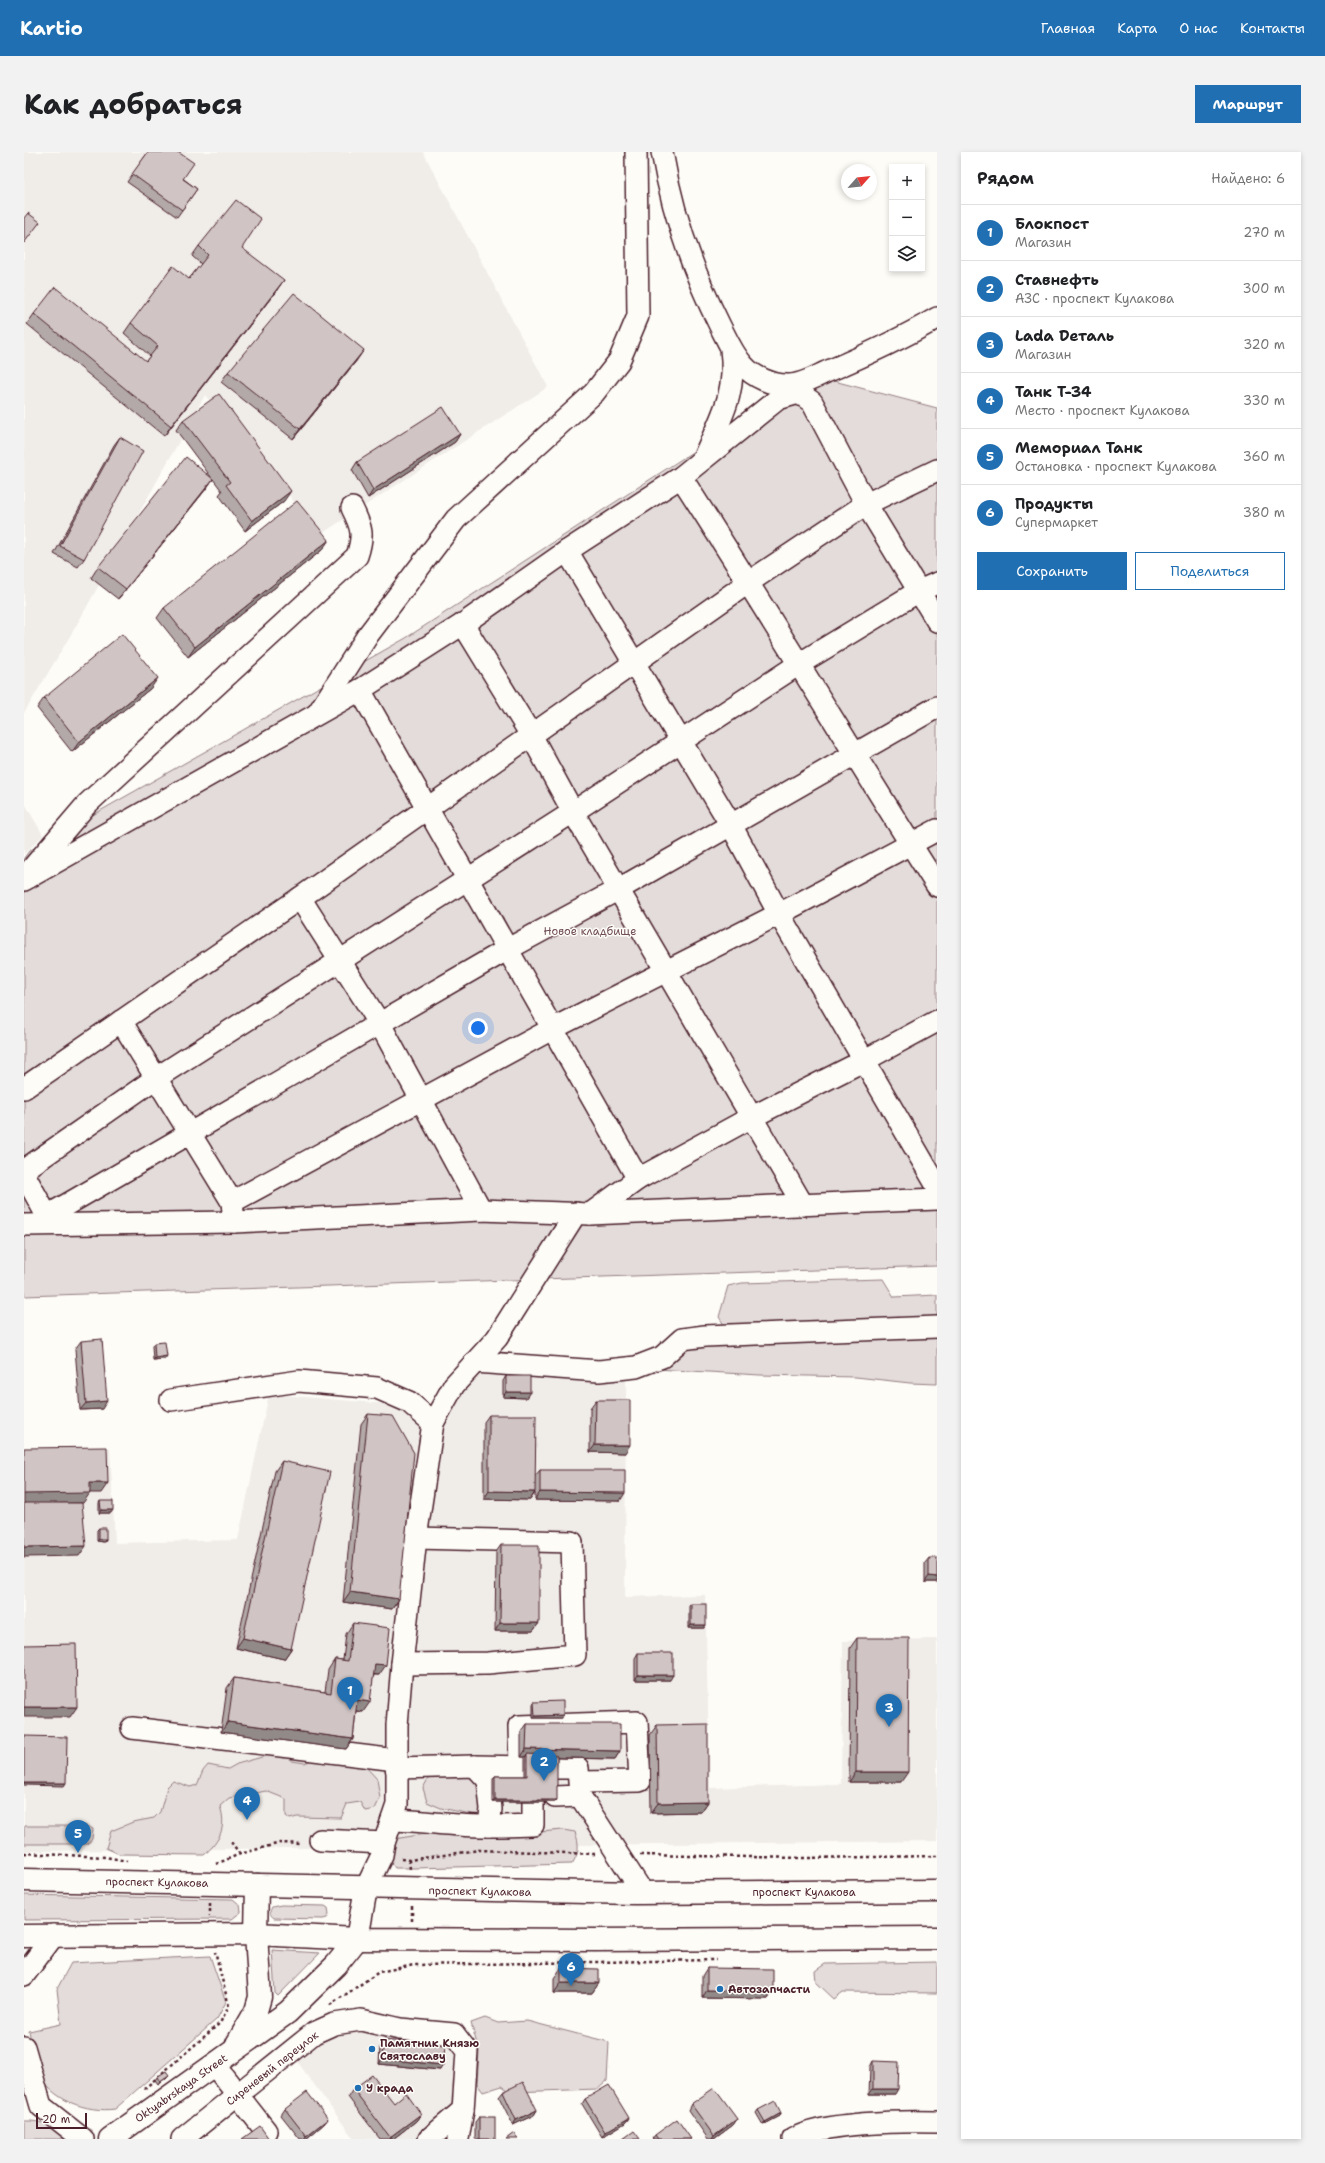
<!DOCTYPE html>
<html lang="ru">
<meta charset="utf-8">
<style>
:root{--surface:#fff;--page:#f2f2f2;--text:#202124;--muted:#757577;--line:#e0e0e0;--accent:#1f6fb2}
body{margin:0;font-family:"Shantell Sans",sans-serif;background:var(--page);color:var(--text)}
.controls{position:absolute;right:12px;top:12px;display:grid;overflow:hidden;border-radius:0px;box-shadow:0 2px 6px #0003}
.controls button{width:36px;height:36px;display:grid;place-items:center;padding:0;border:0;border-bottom:1px solid var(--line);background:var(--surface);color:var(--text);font:20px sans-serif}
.compass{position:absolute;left:817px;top:12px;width:36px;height:36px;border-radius:50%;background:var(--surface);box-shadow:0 2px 6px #0003;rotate:63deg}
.scale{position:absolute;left:12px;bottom:10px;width:51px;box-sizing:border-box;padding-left:4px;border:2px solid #4a1f2b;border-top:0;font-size:11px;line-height:14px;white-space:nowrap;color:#4a1f2b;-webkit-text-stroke:3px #fdfcf7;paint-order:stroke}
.you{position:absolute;left:454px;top:876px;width:14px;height:14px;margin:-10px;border:3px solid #fff;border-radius:50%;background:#1a73e8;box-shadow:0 0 0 6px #1a73e833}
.badge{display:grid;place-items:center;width:26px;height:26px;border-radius:50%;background:var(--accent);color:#fff;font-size:13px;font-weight:700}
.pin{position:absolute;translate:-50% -33px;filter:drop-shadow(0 1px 2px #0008)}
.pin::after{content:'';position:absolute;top:21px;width:14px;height:12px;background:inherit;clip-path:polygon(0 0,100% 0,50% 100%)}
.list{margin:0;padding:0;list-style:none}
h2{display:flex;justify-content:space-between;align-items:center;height:52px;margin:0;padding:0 16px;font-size:17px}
h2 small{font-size:13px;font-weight:400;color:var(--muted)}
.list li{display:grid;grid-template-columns:26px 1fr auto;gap:12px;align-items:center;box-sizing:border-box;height:56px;padding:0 16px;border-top:1px solid var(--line)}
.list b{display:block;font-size:15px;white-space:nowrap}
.list p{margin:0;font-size:13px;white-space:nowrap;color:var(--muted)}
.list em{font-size:13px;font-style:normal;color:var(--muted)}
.actions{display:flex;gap:8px;padding:12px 16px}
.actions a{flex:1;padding:9px 0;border:1px solid var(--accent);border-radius:0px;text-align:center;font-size:14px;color:var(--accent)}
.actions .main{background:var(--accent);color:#fff}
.icon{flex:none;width:22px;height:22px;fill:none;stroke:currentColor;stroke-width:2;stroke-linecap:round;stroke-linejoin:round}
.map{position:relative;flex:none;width:913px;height:1987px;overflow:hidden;border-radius:0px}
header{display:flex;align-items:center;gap:24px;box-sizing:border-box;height:56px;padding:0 20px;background:var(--accent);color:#fff}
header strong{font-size:19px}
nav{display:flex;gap:22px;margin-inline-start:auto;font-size:14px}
.intro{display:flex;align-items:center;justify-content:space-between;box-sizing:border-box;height:96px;padding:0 24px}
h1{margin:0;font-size:28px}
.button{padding:10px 18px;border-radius:0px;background:var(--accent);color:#fff;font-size:14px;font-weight:700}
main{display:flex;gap:24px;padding:0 24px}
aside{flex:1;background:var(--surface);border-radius:0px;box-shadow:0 2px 6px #0003}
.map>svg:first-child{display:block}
</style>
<header>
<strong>Kartio</strong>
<nav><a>Главная</a><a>Карта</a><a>О нас</a><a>Контакты</a></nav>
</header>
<div class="intro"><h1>Как добраться</h1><a class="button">Маршрут</a></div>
<main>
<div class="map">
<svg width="913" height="1987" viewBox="0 0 913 1987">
<rect width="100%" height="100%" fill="#fdfcf7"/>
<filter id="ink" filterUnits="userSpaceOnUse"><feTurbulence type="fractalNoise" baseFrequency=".025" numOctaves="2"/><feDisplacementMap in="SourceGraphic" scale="8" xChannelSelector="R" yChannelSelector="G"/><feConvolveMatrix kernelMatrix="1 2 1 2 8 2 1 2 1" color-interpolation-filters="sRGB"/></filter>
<g filter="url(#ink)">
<g fill="#f0ece8">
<path d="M0,0h399l125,235 -227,147 -116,-139 -129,231 -52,87z"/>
<path d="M0,650l19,33 -19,19z"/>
<path d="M453,1218l149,5 -1,222 80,-2 5,193 131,-4 2,-143 94,-2v202l-913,10v-400l86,-3 5,95 123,-3 31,-146 130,11 45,15 13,-29z"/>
<path d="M330,1875l96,15 9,30 -5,43 -21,24h-79l-60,-82 29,-18z"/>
</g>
<g fill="#e3dcda" stroke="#967e82">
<path d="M787,223l126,33v858l-913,30v-438l5,-7 377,-213z"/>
<path d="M859,1127l11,18 43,-2v89l-27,-1 -54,-6 -96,-2 -104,-6 34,-39 36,-2 -7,-11 9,-31 14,-3z"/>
<path d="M256,1600l12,9 13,2 10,-5 50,8 12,13 3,19 -5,11 -10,2 -5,-9 -13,2 -6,14 -44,-1 -7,2 -4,-3v-17l-20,-8 -37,7 -9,8c7,21 0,35 -16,49l-85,-1 -13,-6 5,-17 22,-9 21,-4 6,-6 7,-25 6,-6 17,6 7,-2 6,-14 5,-6 20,4 9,-5z"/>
<path d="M414,1623h32l8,7 6,11 -3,23 -40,-8 -14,-6 -4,-14 5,-9z"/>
<path d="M0,1674h63l6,3 -1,10 -4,5h-64z"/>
<path d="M539,1678l12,2c5,13 4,21 -3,32l-158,4h-19l-6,-8 5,-21 37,-6 63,3z"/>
<path d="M0,1743l209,4 7,6 1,7 -9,7 -208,1z"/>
<path d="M257,1753l44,1 3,2 1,6 -2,4 -4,1 -49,-1c-4,-3 -5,-6 -2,-11z"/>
<path d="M248,1798l48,3 -42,43 -3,-3z"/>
<path d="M186,1804l16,46 -9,17 -102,90c-27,4 -65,-9 -76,-36 -6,-12 -7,-29 -10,-42l32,-7 -4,-35 14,-26z"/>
<path d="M913,1810v31l-94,-1 -9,7 -18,-17 -1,-11 10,-7z"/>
<path d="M461,1866l13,5 29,-2 82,21 -2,39 -9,8 -87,3 -9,-6 -19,6 -6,-8 2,-33 -8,-28z"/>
<path d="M0,1969c16,-1 32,5 42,18h-42z"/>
</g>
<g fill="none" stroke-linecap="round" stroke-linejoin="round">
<defs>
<g id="minor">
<path d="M638,0c10,59 31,120 58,174 7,14 13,28 23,39 10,12 31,21 46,20 12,0 26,-8 37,-13 38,-16 75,-33 111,-54"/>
<path d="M680,305c17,-40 33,-63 27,-108"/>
<path d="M657,325c87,135 170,273 256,409"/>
<path d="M543,399l164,274 48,89 158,272"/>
<path d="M439,472l68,111 42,77 230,393"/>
<path d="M336,538l278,489"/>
<path d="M294,561l50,-78 88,-116 138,-126 25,-32 19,-45 -2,-164"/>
<path d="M4,721l59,-69 270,-248c7,-21 5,-28 -5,-48"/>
<path d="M0,728l336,-190 103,-66 104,-73 114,-74 97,-78 21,-6 13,9 54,102 71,117"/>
<path d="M276,746l80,126 101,186"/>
<path d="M97,869l111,181"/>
<path d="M0,936l276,-190 449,-316 117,-78 71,-34"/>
<path d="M0,1018l132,-92 417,-266 226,-148 120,-73 18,-8"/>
<path d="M0,1022l23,42"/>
<path d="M566,1062l48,-35 114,-62 113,-57 72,-39"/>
<path d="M210,1070l-2,-20 320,-173 227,-115 158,-84"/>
<path d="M27,1072l-4,-8 461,-267 111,-60 318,-182"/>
<path d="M0,1073l210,-3 247,-12 109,4 347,-15"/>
<path d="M451,1210l124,9 37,-4 26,-10 20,-18 23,-3 232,-9"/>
<path d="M147,1248l128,-19 78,7 32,14 24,21 -17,115 -14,126 -5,61v80l-13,38 -2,12 -16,33"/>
<path d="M409,1271l21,-38 43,-47 79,-125"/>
<path d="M378,1512l86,-1 87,-8 -3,-113 -156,-4"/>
<path d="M108,1576l264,32"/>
<path d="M451,1614l13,14 3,29 -2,17"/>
<path d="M496,1615l-1,-41 118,-4 3,59 -60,1"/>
<path d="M372,1616l79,-2 50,1"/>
<path d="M531,1616h23l2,28 -25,1"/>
<path d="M556,1644l63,97"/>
<path d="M368,1668c23,0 45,4 67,5 25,2 50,1 74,0v-23"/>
<path d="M296,1688l64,3"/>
<path d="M0,1823l30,-40"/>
<path d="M0,1895l17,59 42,33"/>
<path d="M191,1914l51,65"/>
<path d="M158,1987l132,-106 20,-9 27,-4 39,9 54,5 13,17 -4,59 -5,29"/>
<path d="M405,1987l34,-29"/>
<path d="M769,1987c31,-17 108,-18 144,-17"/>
</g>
<g id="major">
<path d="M0,1728l611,13 302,-2"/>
<path d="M0,1784l232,-2 101,5 238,1 342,-2"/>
<path d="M213,1892l19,-33 4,-14 -4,-63 1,-49"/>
<path d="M86,1987l178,-127 48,-47 21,-26 9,-51"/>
</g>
</defs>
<use href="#minor" stroke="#4a1f2b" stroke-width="24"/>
<use href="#major" stroke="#4a1f2b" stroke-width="25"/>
<g stroke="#4a1f2b" stroke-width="2.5" stroke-dasharray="3 3" stroke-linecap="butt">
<path d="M207,1690l9,12"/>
<path d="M0,1701l81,4 22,4"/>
<path d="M616,1703l164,3 133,-2"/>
<path d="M377,1707l8,1 70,-10 116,4"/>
<path d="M385,1708l1,9"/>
<path d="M192,1712l24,-10 40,-11 22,1"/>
<path d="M186,1751v13"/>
<path d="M388,1754v15"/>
<path d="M306,1853l49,-33 35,-7 302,-5"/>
<path d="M120,1937l76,-66 9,-17 -14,-54"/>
</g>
<use href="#minor" stroke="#fdfcf7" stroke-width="21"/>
<use href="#major" stroke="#fdfcf7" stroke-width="22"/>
</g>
<g fill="#b3a9a9" stroke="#4a1f2b">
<path d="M124,0l49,37 -20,28 -50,-35z"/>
<path d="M175,94l43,2 35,42 -113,146 -137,-112 7,-10 112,47 4,-5 -26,-23 7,-10 58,-44 12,-15 -9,-8z"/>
<path d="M333,208l-64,79 -72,-57 7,-10z"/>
<path d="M159,268l101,81 -39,30 -26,-36 3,-4 -9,-12 -7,10 -88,110 -27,-21 7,-11 113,-90 -35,-47z"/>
<path d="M436,282l-5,8 -87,56 -16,-28 5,-8z"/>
<path d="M96,285l-36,122 -6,8 -24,-13 60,-109z"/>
<path d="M298,398l-134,107 -31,-39 7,-10z"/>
<path d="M127,536l-79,64 -35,-44 7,-10z"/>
<path d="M57,1189l21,68 -22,1 -5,-61z"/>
<path d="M130,1191l11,16 -12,1 -1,-14z"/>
<path d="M482,1224l20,22 -23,-1v-16z"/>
<path d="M572,1248l29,53 -35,-1v-44z"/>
<path d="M344,1262l31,185 -7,10 -49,-7 18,-178z"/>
<path d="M465,1263l46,61 5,-6 80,31 -85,-1v-7l-5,7 -46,-1v-77z"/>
<path d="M258,1309l9,188 -7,10 -48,-11 39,-177z"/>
<path d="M76,1349l11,12h-12v-10z"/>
<path d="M75,1376l7,11 -2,3 -7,-1v-11z"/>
<path d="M477,1393l38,78 -6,8h-38l1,-79z"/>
<path d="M905,1406l8,24h-12v-19z"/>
<path d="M667,1452l13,24h-15v-22z"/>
<path d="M329,1471l26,52h-5l-11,37 -7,-1 -3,28 -7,10 -125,-17 6,-44 7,-10 91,14 3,-22 7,-11 8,1 3,-26z"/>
<path d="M833,1486l44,144h-52l1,-134z"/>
<path d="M614,1501l32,27h-35v-22z"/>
<path d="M510,1550l29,13 -1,3h-29v-14z"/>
<path d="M503,1572l93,27 -5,8 -58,-1 -2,44h-62v-23l2,-3h30v-19h-4v-25z"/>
<path d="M633,1573l51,77 -7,10 -50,1 -1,-78z"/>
<path d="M537,1816l38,15 -7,10h-38v-15z"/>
<path d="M683,1816l66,23 -5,8 -66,-1v-22z"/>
<path d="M360,1888l56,30 -61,-6 1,-19z"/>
<path d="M849,1909l22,33h-26l1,-27z"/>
<path d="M133,1925h10l-9,7 -3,-4z"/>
<path d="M329,1937l41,14 27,11 -5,7 -23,18h-13l-32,-42z"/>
<path d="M479,1940l34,18 -3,5 -21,10 -14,-28z"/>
<path d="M561,1947l44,19 -4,5 -23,14 -20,-33z"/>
<path d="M667,1952l46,15 -4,6 -19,14h-6l-20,-29z"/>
<path d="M261,1957l43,10 -4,5 -18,15h-6l-19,-24z"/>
<path d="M734,1958l23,3 -1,3 -17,9 -7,-12z"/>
<path d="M455,1965l16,22h-20v-17z"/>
<path d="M631,1983l36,4h-39z"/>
</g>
<g fill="#928a89" stroke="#4a1f2b">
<path d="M260,128l-7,10 -113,146 7,-10z"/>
<path d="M340,198l-7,10 -64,79 7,-10z"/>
<path d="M436,282l-5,8 -87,56 5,-8z"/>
<path d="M189,327l-7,10 -88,110 8,-10z"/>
<path d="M267,339l-7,10 -39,30 7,-10z"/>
<path d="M305,388l-7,10 -134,107 7,-10z"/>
<path d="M134,526l-7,10 -79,64 7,-10z"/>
<path d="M143,1204l-2,3 -12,1 2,-2z"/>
<path d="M482,1240h24l-4,6 -23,-1z"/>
<path d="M83,1249l-5,8 -22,1 6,-7z"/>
<path d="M571,1293h35l-5,8 -35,-1z"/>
<path d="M66,1331h18l-7,10h-11l-7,10 -59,1v-10z"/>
<path d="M465,1339l46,1 -5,8 -46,-1z"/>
<path d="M516,1340l85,1 -5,8 -85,-1z"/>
<path d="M77,1358h12l-2,3h-12z"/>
<path d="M75,1387h7l-2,3 -7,-1z"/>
<path d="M62,1394l-7,10 -55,1v-10z"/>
<path d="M905,1424l8,1v5h-12z"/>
<path d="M326,1440l49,7 -7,10 -49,-7z"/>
<path d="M476,1471h39l-6,8h-38z"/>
<path d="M667,1473h15l-2,3h-15z"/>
<path d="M219,1486l48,11 -7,10 -48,-11z"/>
<path d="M351,1512l11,1 -7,10 -11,-1z"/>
<path d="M614,1523h35l-3,5h-35z"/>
<path d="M333,1548l13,2 -7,10 -13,-2z"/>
<path d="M0,1555h53l-7,10h-46z"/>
<path d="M539,1563l-1,3h-29l2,-2z"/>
<path d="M204,1570l125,17 -7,10 -125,-17z"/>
<path d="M502,1597l94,2 -5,8 -88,-2v-3l-2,3h-4z"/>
<path d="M832,1620h52l-7,10h-52z"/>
<path d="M0,1631h42l-2,3 -40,-1z"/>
<path d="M471,1648h62l-2,2h-62z"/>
<path d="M684,1650l-7,10 -50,1 7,-10z"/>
<path d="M537,1831h38l-7,10h-38z"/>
<path d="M683,1838l66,1 -5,8 -66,-1z"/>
<path d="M358,1907l61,6 -3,5 -61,-6z"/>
<path d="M145,1923l-2,2 -9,7 2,-3z"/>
<path d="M849,1937h25l-3,5h-26z"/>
<path d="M513,1958l-3,5 -21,10 3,-5z"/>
<path d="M757,1961l-1,3 -17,9 2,-3z"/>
<path d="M397,1962l-5,7 -23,18h-4l1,-2z"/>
<path d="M605,1966l-4,5 -23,14 3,-5z"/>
<path d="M304,1967l-4,5 -18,15h-2l2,-3z"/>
<path d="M713,1967l-4,6 -19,14h-2l2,-3z"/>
</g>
<g fill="#d0c5c4" stroke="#4a1f2b">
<path d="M124,0h30l16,11 -11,16 14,10 -15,21 -50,-36z"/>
<path d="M212,48l25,19 -19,29 42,32 -113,146 -137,-112 21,-27 91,74 12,-15 -27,-23 42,-57 16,13 19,-24 -9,-9z"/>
<path d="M4,61l12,9 -16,21v-25z"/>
<path d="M270,141l70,57 -64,79 -72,-57z"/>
<path d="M195,242l72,97 -39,30 -26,-36 4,-3 -47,-62z"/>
<path d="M419,255l17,27 -87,56 -16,-28z"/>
<path d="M96,285l23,14 -59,108 -24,-13z"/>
<path d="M162,305l27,22 -87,110 -28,-22z"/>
<path d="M273,349l32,39 -134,107 -31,-39z"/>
<path d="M98,482l36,44 -79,64 -35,-44z"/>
<path d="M78,1187l5,62 -21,2 -5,-62z"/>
<path d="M141,1190l2,14 -12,2 -1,-15z"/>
<rect x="482" y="1224" width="24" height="16"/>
<path d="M572,1248h34v45h-35z"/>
<path d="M344,1262l25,2 21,37 -15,146 -49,-7z"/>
<path d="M465,1263h47l-1,77 -46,-1z"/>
<path d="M83,1295l1,36h-18v10l-66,1v-46z"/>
<path d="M258,1309l48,11 -39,177 -48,-11z"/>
<path d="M516,1318h85v23l-85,-1z"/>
<path d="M76,1349h13v9h-12z"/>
<path d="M0,1351h58l4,43 -62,1z"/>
<rect x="75" y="1376" width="7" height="11"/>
<path d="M477,1393h38v78h-39z"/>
<path d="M905,1406h8v19l-8,-1z"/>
<rect x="667" y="1452" width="15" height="21"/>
<path d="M329,1471l37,5 -4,37 -11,-1 -5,38 -13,-2 -4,39 -125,-17 6,-44 97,15 4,-34 13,2z"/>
<path d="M833,1486h52l-1,134h-52z"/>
<path d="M52,1492l1,63h-53v-62z"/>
<rect x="614" y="1501" width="35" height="22"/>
<path d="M539,1549v14l-28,1 -1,-14z"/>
<path d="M503,1572h93v27l-94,-2z"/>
<path d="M684,1572v78l-50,1 -1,-78z"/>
<path d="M0,1584l43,1 -1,46h-42z"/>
<path d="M503,1602l30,2v44h-62v-24h32z"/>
<path d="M537,1816l38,1v14h-38z"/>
<path d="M683,1816l66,1v22l-66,-1z"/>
<path d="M360,1888l61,6 -2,19 -61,-6z"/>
<path d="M849,1909l26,1 -1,27h-25z"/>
<path d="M142,1919l3,4 -9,6 -3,-4z"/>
<path d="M348,1923l22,28 12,-10 15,21 -31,23 -37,-48z"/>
<path d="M499,1930l14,28 -21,10 -13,-28z"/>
<path d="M585,1933l20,33 -24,14 -20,-33z"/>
<path d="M690,1936l23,31 -23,17 -23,-32z"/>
<path d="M283,1940l21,27 -22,17 -21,-27z"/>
<path d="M751,1949l6,12 -16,9 -7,-12z"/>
<rect x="455" y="1965" width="16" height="22"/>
<path d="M653,1967l14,20h-33l-3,-4z"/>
<path d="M236,1974l9,13h-27z"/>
<path d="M610,1979l6,8h-17z"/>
<path d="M490,1981l4,6h-12z"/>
</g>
</g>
<g fill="#1f6fb2" stroke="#fdfcf7" stroke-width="1.5">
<circle cx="696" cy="1837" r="4"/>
<circle cx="348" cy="1897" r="4"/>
<circle cx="334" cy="1936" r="4"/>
</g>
<g text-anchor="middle" stroke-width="3" stroke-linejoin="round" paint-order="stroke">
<g font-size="11" fill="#704e57" stroke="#fdfcf7">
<text x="566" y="783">Новое кладбище</text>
</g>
<g font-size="11" fill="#4a1f2b" stroke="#fdfcf7">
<text transform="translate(133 1730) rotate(1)" y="4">проспект Кулакова</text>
<text transform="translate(456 1739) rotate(1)" y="4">проспект Кулакова</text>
<text x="780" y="1744">проспект Кулакова</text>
<text transform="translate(248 1916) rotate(-38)" y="4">Сиреневый переулок</text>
<text transform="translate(157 1936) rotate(-35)" y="4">Oktyabrskaya Street</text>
</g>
<g font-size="11" font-weight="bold" fill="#4a1f2b" stroke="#fdfcf7" text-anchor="start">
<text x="704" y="1841">Автозапчасти</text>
<text x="356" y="1895">Памятник Князю<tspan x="356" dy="13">Святославу</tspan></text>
<text x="342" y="1940">У крада</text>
</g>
</g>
</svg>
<div class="controls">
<button>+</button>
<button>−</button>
<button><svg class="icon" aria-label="layers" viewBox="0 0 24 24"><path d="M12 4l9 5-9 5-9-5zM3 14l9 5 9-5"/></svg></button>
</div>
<svg class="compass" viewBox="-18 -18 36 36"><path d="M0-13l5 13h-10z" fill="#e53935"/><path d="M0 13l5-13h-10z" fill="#757577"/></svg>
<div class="scale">20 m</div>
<div class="you"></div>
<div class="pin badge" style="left:326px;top:1558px">1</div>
<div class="pin badge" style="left:520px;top:1629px">2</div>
<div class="pin badge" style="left:865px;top:1575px">3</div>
<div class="pin badge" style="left:223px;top:1668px">4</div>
<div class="pin badge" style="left:54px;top:1701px">5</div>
<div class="pin badge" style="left:547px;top:1834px">6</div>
</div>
<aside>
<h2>Рядом<small>Найдено: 6</small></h2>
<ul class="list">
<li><span class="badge">1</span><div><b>Блокпост</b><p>Магазин</p></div><em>270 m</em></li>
<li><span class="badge">2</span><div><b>Ставнефть</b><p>АЗС · проспект Кулакова</p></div><em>300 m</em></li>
<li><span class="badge">3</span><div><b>Lada Dеталь</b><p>Магазин</p></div><em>320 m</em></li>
<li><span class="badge">4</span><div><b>Танк Т-34</b><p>Место · проспект Кулакова</p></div><em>330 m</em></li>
<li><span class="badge">5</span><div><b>Мемориал Танк</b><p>Остановка · проспект Кулакова</p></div><em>360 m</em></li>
<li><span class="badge">6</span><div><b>Продукты</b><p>Супермаркет</p></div><em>380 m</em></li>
</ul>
<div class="actions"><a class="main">Сохранить</a><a>Поделиться</a></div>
</aside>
</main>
